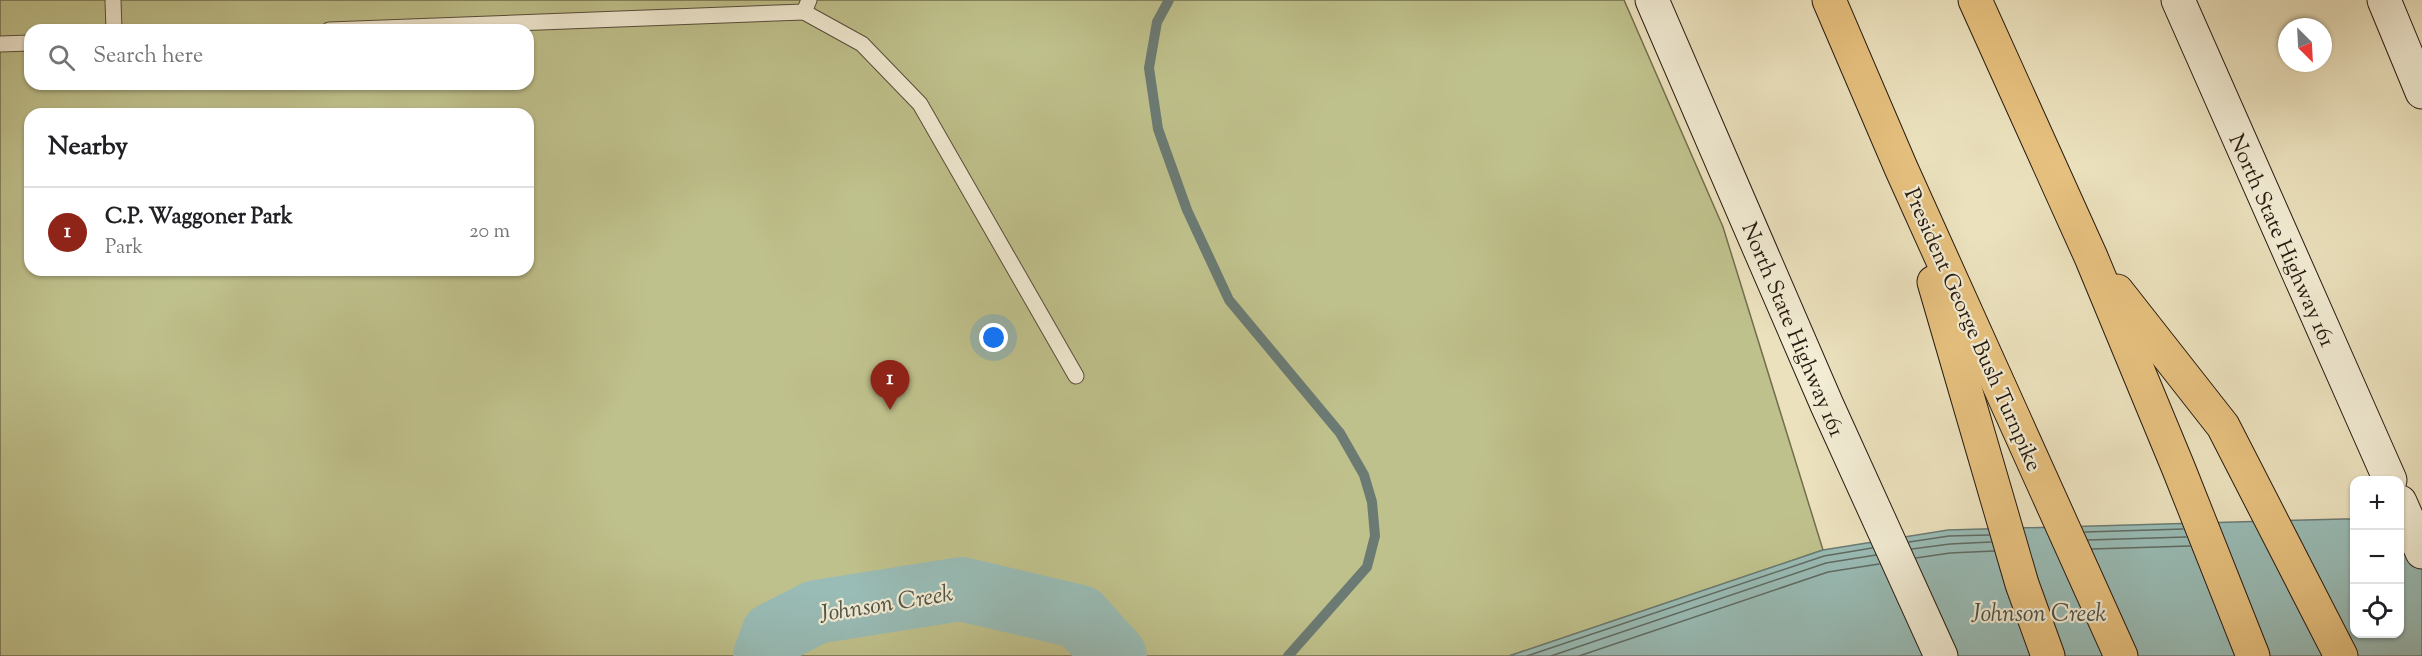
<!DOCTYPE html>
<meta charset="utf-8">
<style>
:root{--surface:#fff;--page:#f2f2f2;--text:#202124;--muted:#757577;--line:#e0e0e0;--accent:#8f2418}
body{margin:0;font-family:"Sorts Mill Goudy",serif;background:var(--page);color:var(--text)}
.controls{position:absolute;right:18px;bottom:18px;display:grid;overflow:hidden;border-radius:12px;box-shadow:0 2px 4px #0004}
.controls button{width:54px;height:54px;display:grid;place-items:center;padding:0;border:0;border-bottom:2px solid var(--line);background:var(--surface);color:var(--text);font:30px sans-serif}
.compass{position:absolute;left:2278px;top:18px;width:54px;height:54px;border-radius:50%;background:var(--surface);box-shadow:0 2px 4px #0004;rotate:156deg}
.you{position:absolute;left:994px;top:338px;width:21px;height:21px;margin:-15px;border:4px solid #fff;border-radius:50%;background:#1a73e8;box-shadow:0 0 0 9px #1a73e833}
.badge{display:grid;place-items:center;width:39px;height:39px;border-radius:50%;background:var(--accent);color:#fff;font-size:20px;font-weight:700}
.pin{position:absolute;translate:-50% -50px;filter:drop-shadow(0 2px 3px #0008)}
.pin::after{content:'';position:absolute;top:32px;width:21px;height:18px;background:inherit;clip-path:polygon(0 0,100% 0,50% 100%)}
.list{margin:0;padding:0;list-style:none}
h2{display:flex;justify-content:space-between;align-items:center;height:78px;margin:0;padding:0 24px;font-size:26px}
h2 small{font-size:20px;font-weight:400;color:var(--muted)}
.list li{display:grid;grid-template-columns:39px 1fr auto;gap:18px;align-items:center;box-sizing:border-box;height:90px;padding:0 24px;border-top:2px solid var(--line)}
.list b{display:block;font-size:22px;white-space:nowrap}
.list p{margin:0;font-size:20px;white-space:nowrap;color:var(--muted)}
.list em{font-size:20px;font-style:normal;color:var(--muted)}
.icon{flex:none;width:33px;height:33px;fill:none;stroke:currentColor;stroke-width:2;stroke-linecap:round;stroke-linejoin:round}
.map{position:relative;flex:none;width:2422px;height:656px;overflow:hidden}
.search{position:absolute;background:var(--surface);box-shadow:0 2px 4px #0004;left:24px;top:24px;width:510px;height:66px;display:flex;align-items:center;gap:15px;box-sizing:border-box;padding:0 21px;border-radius:18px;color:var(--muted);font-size:22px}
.panel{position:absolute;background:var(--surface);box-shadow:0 2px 4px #0004;left:24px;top:108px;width:510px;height:168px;border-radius:18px}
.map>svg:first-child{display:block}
</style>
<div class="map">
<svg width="2422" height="656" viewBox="0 0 2422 656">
<rect width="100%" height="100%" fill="#ebe1bd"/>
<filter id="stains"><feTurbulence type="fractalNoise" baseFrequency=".00333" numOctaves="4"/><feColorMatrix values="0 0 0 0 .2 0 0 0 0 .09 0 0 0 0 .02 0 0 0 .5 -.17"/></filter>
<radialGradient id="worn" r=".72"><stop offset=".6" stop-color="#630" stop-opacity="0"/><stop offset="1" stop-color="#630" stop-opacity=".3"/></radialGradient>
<path fill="#bfc18c" stroke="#736e4e" stroke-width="1.5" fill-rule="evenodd" d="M0,0h1624l99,227 100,323 -314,106h-1509zM30,30h498v54h-498zM30,114h498v156h-498z"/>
<path fill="#99bcb6" stroke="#6b7b74" stroke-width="1.5" d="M2344,519h10v115h46v-115h22v137h-913l314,-106 125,-20z"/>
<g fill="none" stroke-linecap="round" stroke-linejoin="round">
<g stroke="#606b63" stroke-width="1.5">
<path d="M2085,532l98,-3"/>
<path d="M2088,540l98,-3"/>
<path d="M1909,542l40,-6 40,-1"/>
<path d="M1912,549l38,-5 41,-2"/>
<path d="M2092,549l98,-3"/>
<path d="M1916,558l34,-5 44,-2"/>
<path d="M1527,656l297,-100 48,-8"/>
<path d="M1551,656l275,-93 50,-8"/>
<path d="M1579,656l249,-84 51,-8"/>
</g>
<path stroke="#6b7b74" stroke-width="10" d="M1169,0l-12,22 -8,46 9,61 29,81 42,90 111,133 24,42 8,27 3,34 -8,31 -79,89"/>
<path stroke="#99bcb6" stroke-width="64" d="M765,656l8,-22 43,-22 145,-23 119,28 35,39"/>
<defs>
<g id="service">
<path d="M113,0l1,30"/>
<path d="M804,12l58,32 58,60 156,272"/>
<path d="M329,30l475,-18 5,-12"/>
<path d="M0,44l30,-1"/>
</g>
<g id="secondary">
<path d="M1652,0l175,405 114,251"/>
<path d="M2178,0l212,480"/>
<path d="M2384,0l38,92"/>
<path d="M2400,502l22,50"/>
</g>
<g id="motorway">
<path d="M1829,0l72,168 220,488"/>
<path d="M1975,0l116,257 87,210 75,189"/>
<path d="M1934,282l88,302 26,72"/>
<path d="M2117,291l106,135 118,230"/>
</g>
</defs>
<use href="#service" stroke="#584c3b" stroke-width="17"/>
<use href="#secondary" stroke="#271a10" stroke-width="35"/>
<use href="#motorway" stroke="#271a10" stroke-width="35"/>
<use href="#service" stroke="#f2ecd4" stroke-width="15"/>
<use href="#secondary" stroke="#f2ecd4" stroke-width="33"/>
<use href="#motorway" stroke="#e6c07e" stroke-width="33"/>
</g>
<g text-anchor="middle" stroke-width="4.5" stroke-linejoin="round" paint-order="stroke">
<g font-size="22" fill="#271a10" stroke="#f2ecd4">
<text transform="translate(2283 240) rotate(66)" y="8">North State Highway 161</text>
<text transform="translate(1794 329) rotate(67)" y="8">North State Highway 161</text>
<text transform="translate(1974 329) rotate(66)" y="8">President George Bush Turnpike</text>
</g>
<g font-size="24" font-style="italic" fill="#4f534a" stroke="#f2ecd4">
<text transform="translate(886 603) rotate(-9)" y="8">Johnson Creek</text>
<text x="2039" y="621">Johnson Creek</text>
</g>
</g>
<rect width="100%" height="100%" filter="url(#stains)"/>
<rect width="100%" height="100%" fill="url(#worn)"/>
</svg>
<div class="controls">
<button>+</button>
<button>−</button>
<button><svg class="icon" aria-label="locate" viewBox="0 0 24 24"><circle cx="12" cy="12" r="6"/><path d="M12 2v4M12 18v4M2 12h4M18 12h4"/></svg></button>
</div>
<svg class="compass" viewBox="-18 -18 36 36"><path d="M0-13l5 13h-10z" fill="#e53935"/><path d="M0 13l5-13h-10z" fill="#757577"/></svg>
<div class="you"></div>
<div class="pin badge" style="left:890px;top:410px">1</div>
<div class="search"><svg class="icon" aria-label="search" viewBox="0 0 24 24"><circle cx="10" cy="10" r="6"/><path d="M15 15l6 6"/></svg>Search here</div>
<section class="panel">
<h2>Nearby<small></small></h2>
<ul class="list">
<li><span class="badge">1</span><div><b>C.P. Waggoner Park</b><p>Park</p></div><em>20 m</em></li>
</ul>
</section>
</div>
